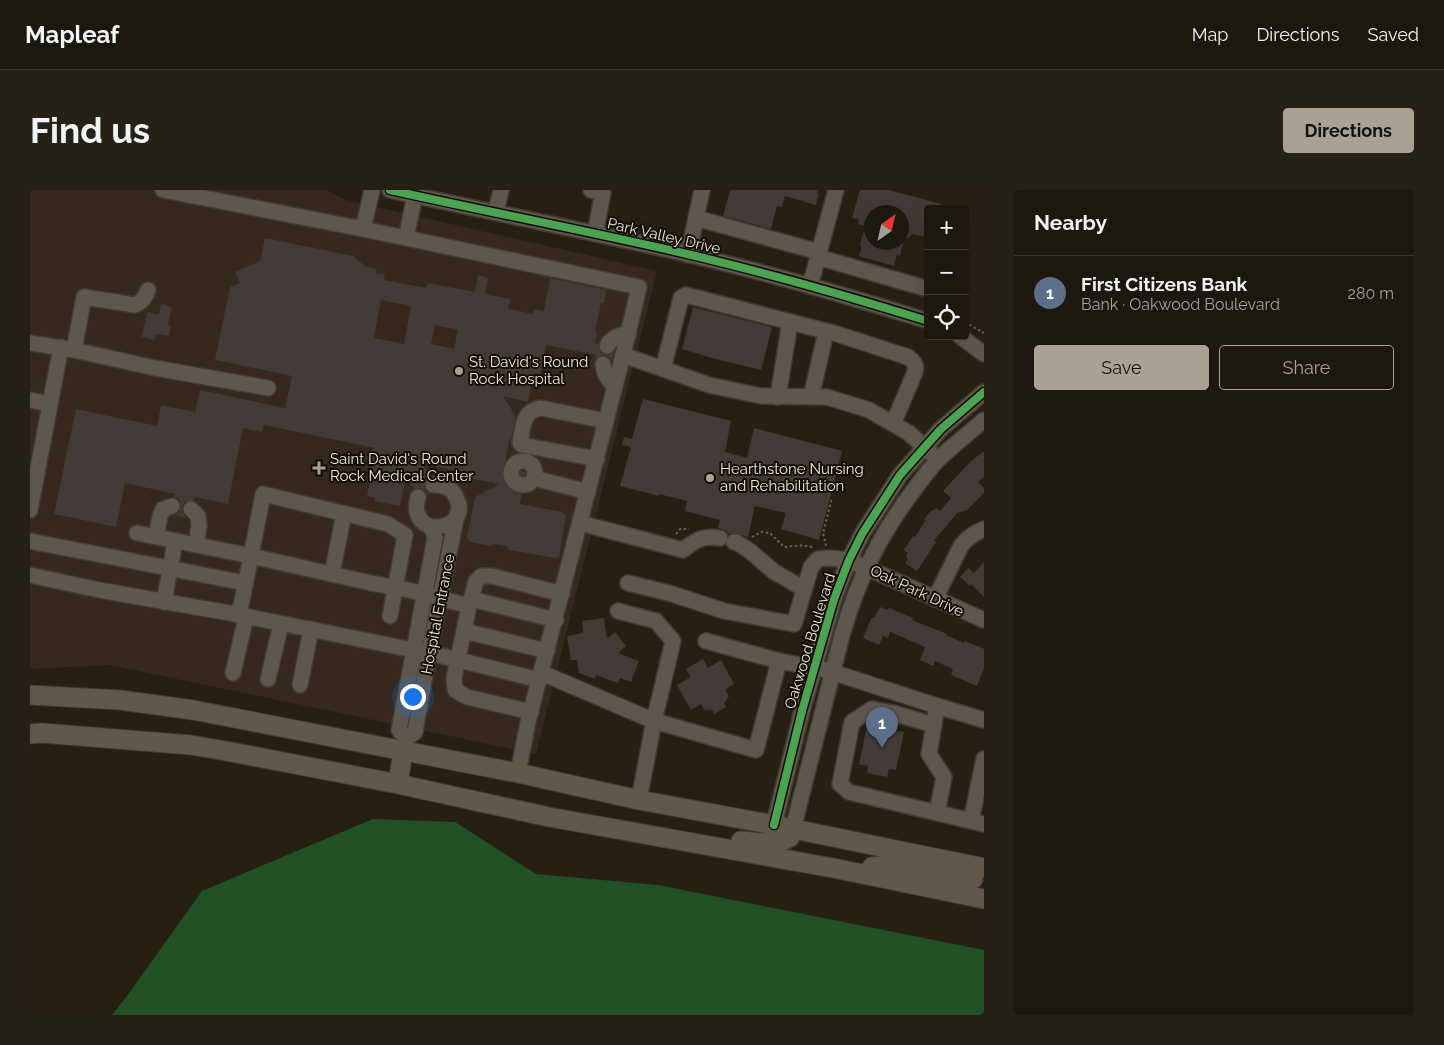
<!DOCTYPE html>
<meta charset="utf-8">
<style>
:root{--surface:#1d180e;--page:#252117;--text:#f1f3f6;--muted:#a0a09e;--line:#3b372e;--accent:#a9a293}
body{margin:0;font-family:Raleway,sans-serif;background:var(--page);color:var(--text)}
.controls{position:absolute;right:15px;top:15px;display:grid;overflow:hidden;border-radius:5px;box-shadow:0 5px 20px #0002}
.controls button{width:45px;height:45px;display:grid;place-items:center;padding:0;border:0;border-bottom:1px solid var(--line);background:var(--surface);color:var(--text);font:25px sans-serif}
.compass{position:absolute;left:834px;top:15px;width:45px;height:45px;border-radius:50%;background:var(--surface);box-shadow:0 5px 20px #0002;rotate:34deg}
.you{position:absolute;left:382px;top:506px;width:18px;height:18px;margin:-12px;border:4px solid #fff;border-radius:50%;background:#1a73e8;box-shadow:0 0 0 8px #1a73e833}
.badge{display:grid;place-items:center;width:32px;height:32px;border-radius:50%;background:var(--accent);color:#fff;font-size:16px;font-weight:700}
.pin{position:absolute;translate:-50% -41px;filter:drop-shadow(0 1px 2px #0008)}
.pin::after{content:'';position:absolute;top:26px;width:18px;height:15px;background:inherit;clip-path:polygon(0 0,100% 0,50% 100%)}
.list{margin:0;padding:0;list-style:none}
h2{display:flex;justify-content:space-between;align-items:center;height:65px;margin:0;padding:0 20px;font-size:21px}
h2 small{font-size:16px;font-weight:400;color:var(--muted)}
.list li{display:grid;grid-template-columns:32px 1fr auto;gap:15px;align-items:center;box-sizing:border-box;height:75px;padding:0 20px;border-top:1px solid var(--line)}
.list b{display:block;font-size:19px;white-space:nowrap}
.list p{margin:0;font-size:16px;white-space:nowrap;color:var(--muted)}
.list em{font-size:16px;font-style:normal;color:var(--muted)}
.actions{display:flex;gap:10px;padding:15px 20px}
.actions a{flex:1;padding:11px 0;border:1px solid var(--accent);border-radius:5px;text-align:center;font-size:18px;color:var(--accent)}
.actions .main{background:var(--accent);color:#111}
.icon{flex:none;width:28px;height:28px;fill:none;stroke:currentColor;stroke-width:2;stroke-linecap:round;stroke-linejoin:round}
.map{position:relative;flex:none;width:954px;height:825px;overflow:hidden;border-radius:5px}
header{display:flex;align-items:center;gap:30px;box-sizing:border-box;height:70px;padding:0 25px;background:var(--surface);border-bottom:1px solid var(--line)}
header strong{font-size:24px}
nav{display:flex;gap:28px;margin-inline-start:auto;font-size:18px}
.intro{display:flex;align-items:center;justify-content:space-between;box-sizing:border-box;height:120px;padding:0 30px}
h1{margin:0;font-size:35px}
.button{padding:12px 22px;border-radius:5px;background:var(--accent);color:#111;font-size:18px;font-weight:700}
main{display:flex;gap:30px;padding:0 30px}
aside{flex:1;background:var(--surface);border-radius:5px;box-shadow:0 5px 20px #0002}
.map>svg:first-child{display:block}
</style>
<header>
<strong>Mapleaf</strong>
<nav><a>Map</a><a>Directions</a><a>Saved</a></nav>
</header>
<div class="intro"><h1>Find us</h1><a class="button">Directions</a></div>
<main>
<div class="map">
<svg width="954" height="825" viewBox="0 0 954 825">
<rect width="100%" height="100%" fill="#272012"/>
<path fill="#36281c" d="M0,0h296l20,10 311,71 -121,483 -426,-89 -80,4z"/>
<path fill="#205024" d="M343,629l82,3 81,52 122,11 326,65v65h-872l15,-19 75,-105z"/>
<g fill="#423a36" fill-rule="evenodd">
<path d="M700,0h88l-1,3h2l-3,12 -31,-9 -3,11 -5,-1 -6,23 -48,-13z"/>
<path d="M830,0h29l59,16 -1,3h-19v29l-15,-4 -11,8v-30h-30v30h31l-3,14 -3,-1 -3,11 -35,-10 3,-10 -2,-1 5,-19 -7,-2 1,-5 -7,-1z"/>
<path d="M235,48l88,18 13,11 11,2 -1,4 9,1 -1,6 42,8 2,-5 47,9 3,-17 10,3 -3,16 25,5 -2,10 25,5 1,-5 10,2 6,-33 56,12 -2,13h-3l-6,29 2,1 -2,10 3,1 1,6 4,4 5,1 6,-3 -2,9 -2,-3 -4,-3h-5l-6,5 1,-5 -50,-10 -6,30 -6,-2 -6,29 -25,-6 13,21 -5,22 -2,1 -5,28 22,4 -6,32 42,8 4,4 -7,41 -4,1 -46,-8 -3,-4 -12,-2 -3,2 -21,-4 -3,-4 8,-41 25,-13 -37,-7 1,-4h-4v-2l-37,-7 8,12 -6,4 -1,4 1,6 4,3 -2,2 -3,-5 -5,-2 -5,1 -8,-12 -6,29 -25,-5v-3l-8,-2 6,-27 -8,-12 10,-9 -111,-23 -2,7 -19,-4 -15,76 -34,-7 -1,3 -8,2 -3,4v6l4,6 -12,-3 5,-2 2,-6 -2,-8 -5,-2 1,-3 -50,-11 -9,44 -62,-13 22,-105 81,17 4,-21 34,7 5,-22 85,18 7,-32 -77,-16 15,-73 10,-4 -5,-11 25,-11zM351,110l30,6 -7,38 -30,-6zM405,135l23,5 -4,19 -23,-5z"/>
<path d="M131,114l11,3 -4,18h3l-2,11 -13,-2 -1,6 -14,-3 7,-25 11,3z"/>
<path d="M663,117l79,20 -11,43 -49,-12 -30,-9z"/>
<path d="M613,209l88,22 -6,31 22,6 7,-30 88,23 -23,89 -38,-11 5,-16 -31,-7 -7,31 -12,-4 -7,1 -4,-4 -7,-2 2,-8 -35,-9 2,-10 -28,-7v2l-39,-10 11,-39 -9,-2 2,-8 8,2z"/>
<path d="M954,261v26l-6,5 6,6v5l-17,17 -10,3 -9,11 -14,16 2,2 -19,29 -12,-8 3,-4 -2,-2 2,-4 -4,-3 9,-14 2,1 11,-17 -2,-1 8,-9 1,1 3,-3 4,3 11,-13 -8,-7 27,-29z"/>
<path d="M954,372v35l-13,-13 -1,2 -10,-9 8,-9 6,5z"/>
<path d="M850,417l8,3 1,-2 24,10 -1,2 35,14 -1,1 18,8 1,-2 19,8v19l-7,18 -26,-11 2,-6 -18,-8 -2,5 -13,-6 5,-13 -35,-15 -2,6 -5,-2 -4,9 -16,-7 9,-21 2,1z"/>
<path d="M574,428l3,21 8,-7 11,14 -8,7 21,8 -8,21 -11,-4 -2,5 -22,-8 -1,4 -16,-6 -2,-13h-6l-4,-24 16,-3 -1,-12z"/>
<path d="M673,469l5,9 13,-8 13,24 -9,6 4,7 -3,2 1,1 -3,3 2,4 -12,7 -2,-5 -3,2 -1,-2 -3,2 -4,-7 -10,6 -14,-25 14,-8 -5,-8z"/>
<path d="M845,529l22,5 -1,7 8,1 -8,38 -7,-1 -2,8 -20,-4 1,-7 -9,-2 8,-38 7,2z"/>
</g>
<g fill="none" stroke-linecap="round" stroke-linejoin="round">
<defs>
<g id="minor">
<path d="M133,0l200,39 276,58 -16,68 -95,367 -10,51"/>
<path d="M360,0c99,22 198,41 297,64 81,19 161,42 241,67"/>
<path d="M561,0l12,2 -8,42"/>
<path d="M466,22l5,-22"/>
<path d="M666,28l123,34"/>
<path d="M333,39l9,-39"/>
<path d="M376,48l9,-43"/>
<path d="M658,65l14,-65"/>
<path d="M788,67l110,32"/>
<path d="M780,96l26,-96"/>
<path d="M930,146l24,18"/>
<path d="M0,153l44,7 81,18 113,20"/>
<path d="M577,156c4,-9 13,-11 22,-13"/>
<path d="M44,160l10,-53 51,8c8,-4 10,-7 13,-15"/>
<path d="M593,165l86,30 52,11 66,1 42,13 40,23 23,21"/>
<path d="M573,174c1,10 4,16 12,22"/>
<path d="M633,179l18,-71 5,-3 151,39 71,23c6,4 9,8 7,15l-22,52"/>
<path d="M748,207l12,-75"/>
<path d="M781,207l15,-65"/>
<path d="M0,210l20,4"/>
<path d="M567,269l-75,-14 -2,-2c3,-16 2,-32 21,-35l65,13"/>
<circle cx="493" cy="283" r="12"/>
<path d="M504,288l54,14"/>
<path d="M388,307c-12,45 56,34 38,0 -4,-10 -13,-12 -23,-12"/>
<path d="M161,319l7,7 1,10 -3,19"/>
<path d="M0,320l31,-163"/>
<path d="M550,333l103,27c13,-10 20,-15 37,-12"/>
<path d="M107,343l114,23 12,-62 125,30 17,11 -15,81"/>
<path d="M126,347l4,-21 3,-7 9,-3"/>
<path d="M0,351l215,42"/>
<path d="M704,352h2l14,9 23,20 31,18"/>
<path d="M302,384l12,-61"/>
<path d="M0,385l69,15 136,24 203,41 102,25"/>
<path d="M598,393l41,10 55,18 70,13 17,-57 7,-8 12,-1 19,2 135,60"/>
<path d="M441,409l85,21"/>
<path d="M905,409l26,-53c6,-8 13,-13 23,-17"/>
<path d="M134,412l11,-60"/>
<path d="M439,416l-15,72 1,12 12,7 64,15"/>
<path d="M209,425l12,-59 120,27 42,8 56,15 7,-25 5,-5h11l70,18"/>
<path d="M434,441l83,20"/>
<path d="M676,451l73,20 47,9 111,36 -8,48 15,23 -7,36"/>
<path d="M203,483l13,-56"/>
<path d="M512,483l112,48 19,-80 -17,-20 -38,-10"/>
<path d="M238,489l13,-55"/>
<path d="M270,495l11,-56"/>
<path d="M907,516l47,14"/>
<path d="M904,535l-41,-12 -21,-4 -20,13 -12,62 9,8 135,32"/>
<path d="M376,549l-7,-9 36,-192 -3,-11"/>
<path d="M373,561l3,-12 9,-7 14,-79 28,-139"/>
<path d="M609,610l15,-79 102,29 23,-89"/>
<path d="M941,631l13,-62"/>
<path d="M744,635l28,-114 32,-112 15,-39 13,-26 38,-59 41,-46 43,-37"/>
<path d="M763,639l49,-194c16,-56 38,-101 74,-148 7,-9 14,-19 22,-27 14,-14 31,-27 46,-40"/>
</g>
<g id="major">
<path d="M0,505l90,5 73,10 325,63 121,27 135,25 210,43"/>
<path d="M0,544l12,-1 149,12 35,6 172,33 151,33 284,51 151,31"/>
<path d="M368,594l5,-33"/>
<path d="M711,651c15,1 37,5 49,-4l3,-8"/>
<path d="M842,677c27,-4 73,6 101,12"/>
</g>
</defs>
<use href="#minor" stroke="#403b31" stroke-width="18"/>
<use href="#major" stroke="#403b31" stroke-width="21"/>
<g stroke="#646056" stroke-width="2" stroke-dasharray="2.5 2.5" stroke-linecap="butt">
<path d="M935,132l19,11"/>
<path d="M646,344l4,-5h9"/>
<path d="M722,347l9,-5 9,1 14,14c10,-1 21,-3 30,1"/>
<path d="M796,356l-3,-13 9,-35"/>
</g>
<use href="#minor" stroke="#5d574e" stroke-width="15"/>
<use href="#major" stroke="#625849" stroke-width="19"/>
<defs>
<g id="cycleway">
<path d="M360,0c99,22 198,41 297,64 81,19 161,42 241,67"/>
<path d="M744,635l28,-114 32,-112 15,-39 13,-26 38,-59 41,-46 43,-37"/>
</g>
</defs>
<use href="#cycleway" stroke="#130e04" stroke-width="11"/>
<use href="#cycleway" stroke="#4ca352" stroke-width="8"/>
</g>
<g fill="#a9a293" stroke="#130e04" stroke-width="2">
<circle cx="429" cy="181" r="5"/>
<path d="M286.5 270.5h5v5h5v5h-5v5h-5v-5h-5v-5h5z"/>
<circle cx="680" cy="288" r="5"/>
</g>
<g text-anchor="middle" stroke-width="4" stroke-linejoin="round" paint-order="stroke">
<g font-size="15" fill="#efe8d9" stroke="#130e04">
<text transform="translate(634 46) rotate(13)" y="5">Park Valley Drive</text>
<text transform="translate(887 401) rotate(25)" y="5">Oak Park Drive</text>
<text transform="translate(408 424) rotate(-79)" y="5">Hospital Entrance</text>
<text transform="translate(780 451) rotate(-73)" y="5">Oakwood Boulevard</text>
</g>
<g font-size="15" fill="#efe8d9" stroke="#130e04" text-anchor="start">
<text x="439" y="177">St. David's Round<tspan x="439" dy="17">Rock Hospital</tspan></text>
<text x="300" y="274">Saint David's Round<tspan x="300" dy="17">Rock Medical Center</tspan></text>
<text x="690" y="284">Hearthstone Nursing<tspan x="690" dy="17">and Rehabilitation</tspan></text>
</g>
</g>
</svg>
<div class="controls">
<button>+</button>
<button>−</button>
<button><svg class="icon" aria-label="locate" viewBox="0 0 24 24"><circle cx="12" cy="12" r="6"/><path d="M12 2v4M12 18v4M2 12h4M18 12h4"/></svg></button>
</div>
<svg class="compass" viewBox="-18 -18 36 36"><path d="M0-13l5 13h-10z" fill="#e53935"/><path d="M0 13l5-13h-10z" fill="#a0a09e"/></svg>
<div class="you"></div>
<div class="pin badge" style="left:852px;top:558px;background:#5c6f8a">1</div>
</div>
<aside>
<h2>Nearby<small></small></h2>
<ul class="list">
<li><span class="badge" style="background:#5c6f8a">1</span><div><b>First Citizens Bank</b><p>Bank · Oakwood Boulevard</p></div><em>280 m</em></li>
</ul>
<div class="actions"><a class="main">Save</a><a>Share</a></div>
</aside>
</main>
